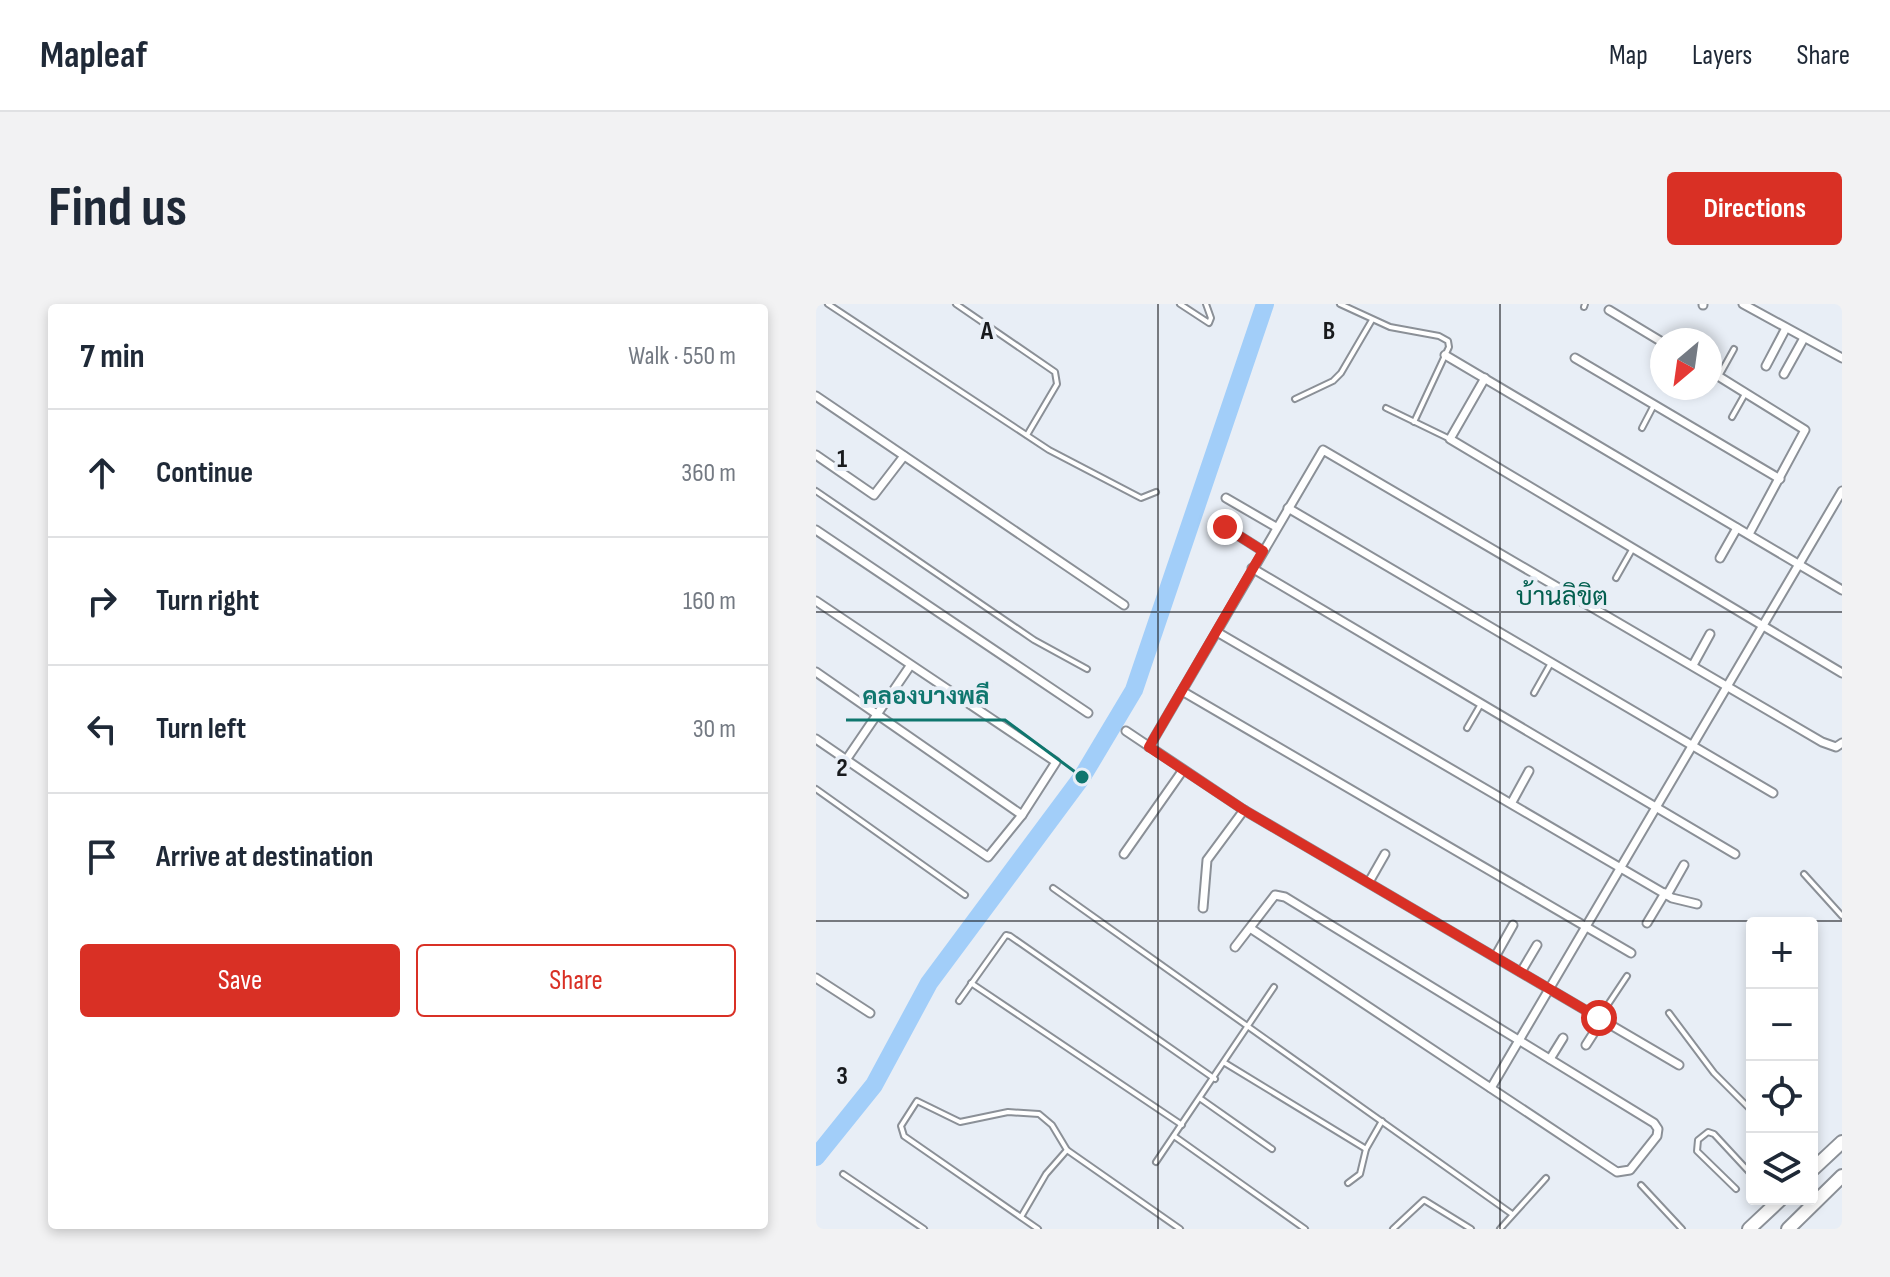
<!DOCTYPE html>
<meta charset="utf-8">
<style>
:root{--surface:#fff;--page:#f2f2f3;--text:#1f2937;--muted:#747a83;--line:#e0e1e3;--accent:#d93025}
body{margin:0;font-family:"Sofia Sans Condensed",Sarabun,sans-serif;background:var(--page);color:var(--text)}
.controls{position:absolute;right:24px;bottom:24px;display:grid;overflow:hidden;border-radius:8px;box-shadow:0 4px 12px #0003}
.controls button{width:72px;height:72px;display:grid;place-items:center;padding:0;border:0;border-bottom:2px solid var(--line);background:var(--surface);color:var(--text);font:40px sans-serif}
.compass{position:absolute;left:834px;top:24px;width:72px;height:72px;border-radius:50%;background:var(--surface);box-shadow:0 4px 12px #0003;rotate:209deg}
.stop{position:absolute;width:24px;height:24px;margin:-18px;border:6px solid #d93025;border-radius:50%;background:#fff}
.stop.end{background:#d93025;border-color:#fff;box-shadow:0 2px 8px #0008}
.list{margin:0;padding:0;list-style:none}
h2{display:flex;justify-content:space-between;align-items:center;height:104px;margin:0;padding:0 32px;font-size:34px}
h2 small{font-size:26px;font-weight:400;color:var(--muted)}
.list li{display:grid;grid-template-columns:52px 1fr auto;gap:24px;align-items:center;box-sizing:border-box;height:128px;padding:0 32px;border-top:2px solid var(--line)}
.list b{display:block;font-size:30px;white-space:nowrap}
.list em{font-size:26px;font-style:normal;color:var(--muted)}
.actions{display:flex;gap:16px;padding:24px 32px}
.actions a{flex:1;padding:18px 0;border:2px solid var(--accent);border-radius:8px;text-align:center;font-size:28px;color:var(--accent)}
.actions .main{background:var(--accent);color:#fff}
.icon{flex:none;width:44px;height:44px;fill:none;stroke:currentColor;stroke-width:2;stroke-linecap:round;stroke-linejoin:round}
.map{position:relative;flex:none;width:1026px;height:925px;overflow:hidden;border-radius:8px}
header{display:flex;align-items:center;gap:48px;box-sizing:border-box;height:112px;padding:0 40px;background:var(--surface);border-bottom:2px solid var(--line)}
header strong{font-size:38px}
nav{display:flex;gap:44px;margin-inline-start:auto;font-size:28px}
.intro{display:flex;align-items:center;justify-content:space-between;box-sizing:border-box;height:192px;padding:0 48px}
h1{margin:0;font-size:56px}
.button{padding:20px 36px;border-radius:8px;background:var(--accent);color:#fff;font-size:28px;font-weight:700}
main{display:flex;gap:48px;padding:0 48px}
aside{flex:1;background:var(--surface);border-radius:8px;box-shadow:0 4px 12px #0003}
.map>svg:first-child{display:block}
</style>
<header>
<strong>Mapleaf</strong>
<nav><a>Map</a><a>Layers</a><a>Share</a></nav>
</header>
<div class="intro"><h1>Find us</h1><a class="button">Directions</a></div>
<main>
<aside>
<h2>7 min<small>Walk · 550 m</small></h2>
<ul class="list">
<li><svg class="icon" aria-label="ahead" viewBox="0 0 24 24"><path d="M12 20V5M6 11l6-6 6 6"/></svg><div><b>Continue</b></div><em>360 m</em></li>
<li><svg class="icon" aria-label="right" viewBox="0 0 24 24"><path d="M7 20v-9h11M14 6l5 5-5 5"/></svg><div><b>Turn right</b></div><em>160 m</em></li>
<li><svg class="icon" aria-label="left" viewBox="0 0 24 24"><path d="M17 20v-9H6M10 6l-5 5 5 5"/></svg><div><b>Turn left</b></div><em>30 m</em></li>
<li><svg class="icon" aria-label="arrive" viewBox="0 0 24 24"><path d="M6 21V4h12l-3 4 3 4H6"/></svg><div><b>Arrive at destination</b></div></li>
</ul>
<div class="actions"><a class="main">Save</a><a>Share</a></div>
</aside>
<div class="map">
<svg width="1026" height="925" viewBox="0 0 1026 925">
<rect width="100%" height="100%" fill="#e8eef6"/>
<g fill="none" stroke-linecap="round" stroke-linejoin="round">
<path stroke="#a2cef9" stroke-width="18" d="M0,853l58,-72 55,-102 153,-206 52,-87 131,-386"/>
<defs>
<g id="service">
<path d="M12,0l221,146 92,48 15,-6"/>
<path d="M140,0l99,68 2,12 -30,51"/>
<path d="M364,0l29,19 2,-5 -5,-14"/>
<path d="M524,0l50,23 49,9 9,5 1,6 -35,75"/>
<path d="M768,3l1,-3"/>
<path d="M903,72l15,-27"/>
<path d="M479,95l38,-18 8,-8 31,-53"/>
<path d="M570,104l64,31"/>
<path d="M916,113l13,-23"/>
<path d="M826,124l12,-23"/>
<path d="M0,187l218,149 53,29"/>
<path d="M800,274l17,-30"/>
<path d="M718,389l17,-30"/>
<path d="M651,424l14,-24"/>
<path d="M0,485l149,106"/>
<path d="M988,570l38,42"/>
<path d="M237,584l459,326"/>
<path d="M155,679l211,142"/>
<path d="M143,697l47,-66 4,1 205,143"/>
<path d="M853,709l45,60 38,38"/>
<path d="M783,714l28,-42"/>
<path d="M409,759l141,86 16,-28"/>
<path d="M385,795l71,50"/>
<path d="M358,832l131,93"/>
<path d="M340,858l118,-175"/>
<path d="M27,870l81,55"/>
<path d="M532,879l12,-9 6,-25"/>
<path d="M825,881l41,44"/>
<path d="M920,885l-39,-38 1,-11 10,-8 6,2 38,41"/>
<path d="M205,913l25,-43 21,-24"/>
<path d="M222,925l-134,-93 -3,-10 16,-25 43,21 48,-10 31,2 13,11 15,25 113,79"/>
<path d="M577,925l31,-29 47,29"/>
<path d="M684,925l46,-51"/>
</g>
<g id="minor">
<path d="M927,0l99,54"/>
<path d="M887,1v-1"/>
<path d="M793,6l53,32"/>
<path d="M629,51l397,235"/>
<path d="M759,54l205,121"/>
<path d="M950,62l20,-38"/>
<path d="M894,67l95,59 -56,104"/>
<path d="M968,70l20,-36"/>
<path d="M669,74l-35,61 392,234"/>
<path d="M0,92l308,209"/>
<path d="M0,151l58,40 30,-39"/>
<path d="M410,194l50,29"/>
<path d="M472,204l485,285"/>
<path d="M409,223l38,24"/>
<path d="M0,226l272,183"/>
<path d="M904,254l17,-30"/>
<path d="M436,264l483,286"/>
<path d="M0,297l240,161 -34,53 -34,42 -172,-118"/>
<path d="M401,328l455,266 25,6"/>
<path d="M877,361l17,-31"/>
<path d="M0,368l206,143"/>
<path d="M366,387l449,262"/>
<path d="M310,427l118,79 435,255"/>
<path d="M333,443l174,-297 499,292 14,5 6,-4"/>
<path d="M30,456l64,-94"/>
<path d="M696,498l17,-31"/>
<path d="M308,550l59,-84"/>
<path d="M553,578l16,-28"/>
<path d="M851,591l17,-30"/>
<path d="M387,604l4,-48 37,-50"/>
<path d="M831,619l18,-30"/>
<path d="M419,643l40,-52 10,2 369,226 4,6 -1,7 -27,34 -13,2 -367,-244"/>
<path d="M679,653l18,-32"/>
<path d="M705,668l16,-27"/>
<path d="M0,674l54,35"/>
<path d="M770,741l16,-25"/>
<path d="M734,755l13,-21"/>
<path d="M675,784l351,-597"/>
</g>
<g id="primary">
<path d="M996,866l30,-28"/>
<path d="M933,925l32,-30"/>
<path d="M972,925l54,-53"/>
</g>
</defs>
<use href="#service" stroke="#8b9097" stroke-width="8"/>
<use href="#minor" stroke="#8b9097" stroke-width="11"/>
<use href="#primary" stroke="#8b9097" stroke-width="16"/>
<use href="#service" stroke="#fff" stroke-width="4"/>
<use href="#minor" stroke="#fff" stroke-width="7"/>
<use href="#primary" stroke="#fff" stroke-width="12"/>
</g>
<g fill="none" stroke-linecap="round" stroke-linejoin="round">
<path stroke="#d93025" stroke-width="10" d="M409,223l38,24 -114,196 95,63 355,208"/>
</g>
<path fill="none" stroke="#181a1d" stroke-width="2" stroke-opacity="0.55" d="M342,0v925M684,0v925M0,308h1026M0,617h1026"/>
<g text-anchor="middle" stroke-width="8" stroke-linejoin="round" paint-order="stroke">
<g font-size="26" fill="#035f4f" stroke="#e8eef6">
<text x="746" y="301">บ้านลิขิต</text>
</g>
</g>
<g font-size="26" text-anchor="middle" font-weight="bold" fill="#181a1d" stroke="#e8eef6" stroke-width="8" stroke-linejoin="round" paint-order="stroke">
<text x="171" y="35">A</text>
<text x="513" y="35">B</text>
<text x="26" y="163">1</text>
<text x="26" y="472">2</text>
<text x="26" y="780">3</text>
</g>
<path fill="none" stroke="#0f766e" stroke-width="3" d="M266 473L189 416H30"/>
<circle fill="#0f766e" stroke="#e8eef6" stroke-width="3" cx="266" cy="473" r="8"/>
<g font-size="24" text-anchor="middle" font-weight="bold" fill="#0f766e" stroke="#e8eef6" stroke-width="8" stroke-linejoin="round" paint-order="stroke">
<text x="110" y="400">คลองบางพลี</text>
</g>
</svg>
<div class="controls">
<button>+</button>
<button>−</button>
<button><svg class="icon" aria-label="locate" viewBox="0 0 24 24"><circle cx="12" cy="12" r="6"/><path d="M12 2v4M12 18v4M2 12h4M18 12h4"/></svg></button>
<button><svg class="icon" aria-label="layers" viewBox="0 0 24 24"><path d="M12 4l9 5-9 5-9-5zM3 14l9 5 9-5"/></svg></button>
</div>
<svg class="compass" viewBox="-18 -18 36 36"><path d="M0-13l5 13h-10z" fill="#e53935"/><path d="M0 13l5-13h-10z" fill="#747a83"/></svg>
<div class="stop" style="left:783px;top:714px"></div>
<div class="stop end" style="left:409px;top:223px"></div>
</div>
</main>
